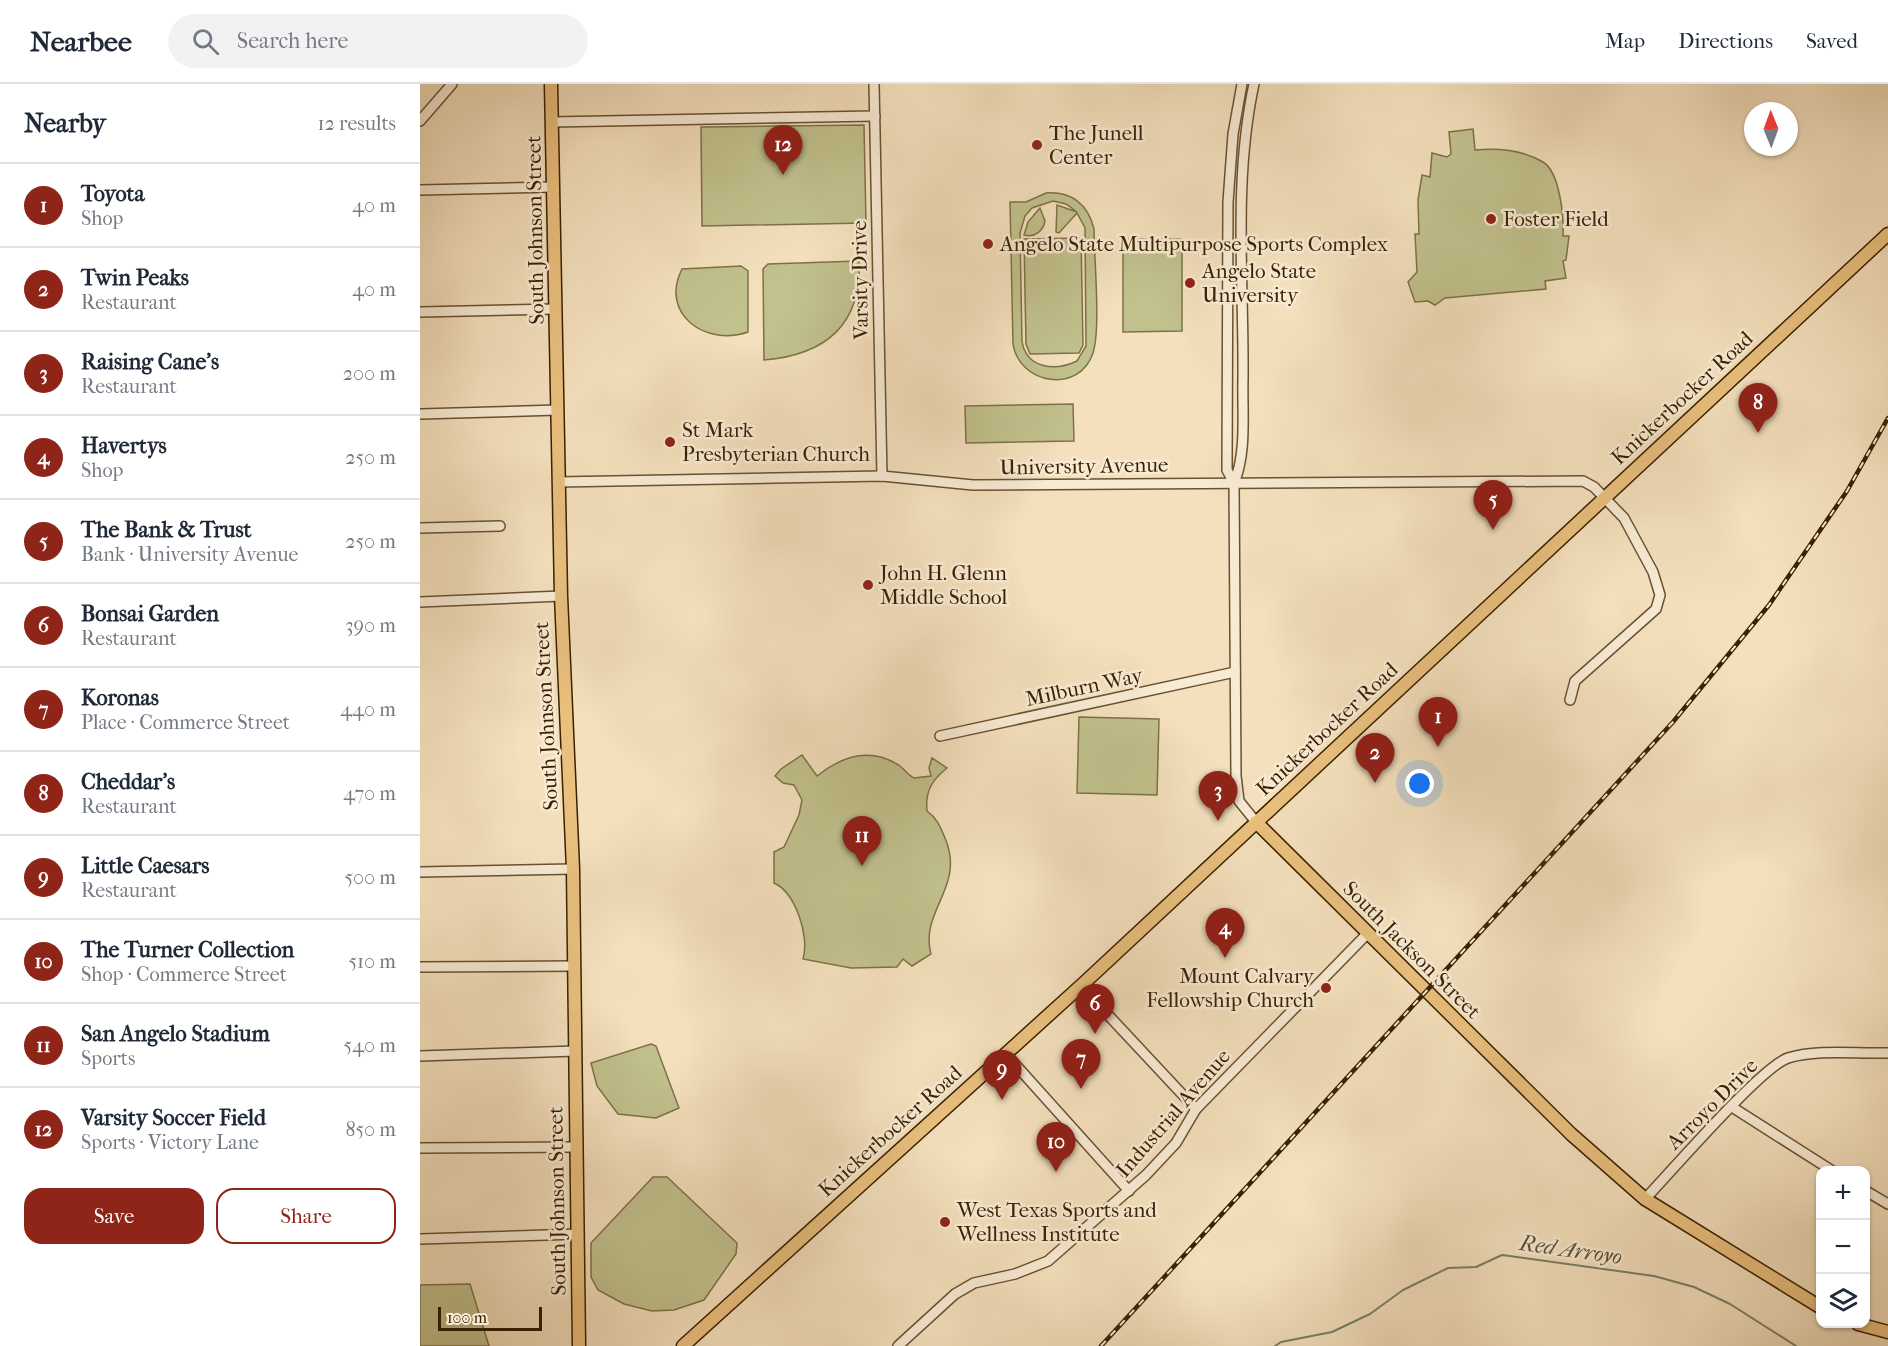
<!DOCTYPE html>
<meta charset="utf-8">
<style>
:root{--surface:#fff;--page:#f2f2f3;--text:#1f2937;--muted:#747a83;--line:#e0e1e3;--accent:#8f2418}
body{margin:0;font-family:"IM FELL French Canon",serif;background:var(--page);color:var(--text)}
.controls{position:absolute;right:18px;bottom:18px;display:grid;overflow:hidden;border-radius:12px;box-shadow:0 2px 4px #0004}
.controls button{width:54px;height:54px;display:grid;place-items:center;padding:0;border:0;border-bottom:2px solid var(--line);background:var(--surface);color:var(--text);font:30px sans-serif}
.compass{position:absolute;left:1324px;top:18px;width:54px;height:54px;border-radius:50%;background:var(--surface);box-shadow:0 2px 4px #0004;rotate:359deg}
.scale{position:absolute;left:18px;bottom:15px;width:104px;box-sizing:border-box;padding-left:6px;border:3px solid #3b2101;border-top:0;font-size:16px;line-height:21px;white-space:nowrap;color:#3b2101;-webkit-text-stroke:4px #f8ebd4;paint-order:stroke}
.you{position:absolute;left:1000px;top:700px;width:21px;height:21px;margin:-15px;border:4px solid #fff;border-radius:50%;background:#1a73e8;box-shadow:0 0 0 9px #1a73e833}
.badge{display:grid;place-items:center;width:39px;height:39px;border-radius:50%;background:var(--accent);color:#fff;font-size:20px;font-weight:700}
.pin{position:absolute;translate:-50% -50px;filter:drop-shadow(0 2px 3px #0008)}
.pin::after{content:'';position:absolute;top:32px;width:21px;height:18px;background:inherit;clip-path:polygon(0 0,100% 0,50% 100%)}
.list{margin:0;padding:0;list-style:none}
h2{display:flex;justify-content:space-between;align-items:center;height:78px;margin:0;padding:0 24px;font-size:26px}
h2 small{font-size:20px;font-weight:400;color:var(--muted)}
.list li{display:grid;grid-template-columns:39px 1fr auto;gap:18px;align-items:center;box-sizing:border-box;height:84px;padding:0 24px;border-top:2px solid var(--line)}
.list b{display:block;font-size:22px;white-space:nowrap}
.list p{margin:0;font-size:20px;white-space:nowrap;color:var(--muted)}
.list em{font-size:20px;font-style:normal;color:var(--muted)}
.actions{display:flex;gap:12px;padding:18px 24px}
.actions a{flex:1;padding:14px 0;border:2px solid var(--accent);border-radius:18px;text-align:center;font-size:21px;color:var(--accent)}
.actions .main{background:var(--accent);color:#fff}
.icon{flex:none;width:33px;height:33px;fill:none;stroke:currentColor;stroke-width:2;stroke-linecap:round;stroke-linejoin:round}
.map{position:relative;flex:none;width:1468px;height:1262px;overflow:hidden}
header{display:flex;align-items:center;gap:36px;box-sizing:border-box;height:84px;padding:0 30px;background:var(--surface);border-bottom:2px solid var(--line)}
header strong{font-size:28px}
nav{display:flex;gap:33px;margin-inline-start:auto;font-size:21px}
.search{width:420px;height:54px;background:var(--page);display:flex;align-items:center;gap:15px;box-sizing:border-box;padding:0 21px;border-radius:33px;color:var(--muted);font-size:22px}
main{display:flex}
aside{flex:1;background:var(--surface)}
.map>svg:first-child{display:block}
</style>
<header>
<strong>Nearbee</strong>
<div class="search"><svg class="icon" aria-label="search" viewBox="0 0 24 24"><circle cx="10" cy="10" r="6"/><path d="M15 15l6 6"/></svg>Search here</div>
<nav><a>Map</a><a>Directions</a><a>Saved</a></nav>
</header>
<main>
<aside>
<h2>Nearby<small>12 results</small></h2>
<ul class="list">
<li><span class="badge">1</span><div><b>Toyota</b><p>Shop</p></div><em>40 m</em></li>
<li><span class="badge">2</span><div><b>Twin Peaks</b><p>Restaurant</p></div><em>40 m</em></li>
<li><span class="badge">3</span><div><b>Raising Cane's</b><p>Restaurant</p></div><em>200 m</em></li>
<li><span class="badge">4</span><div><b>Havertys</b><p>Shop</p></div><em>250 m</em></li>
<li><span class="badge">5</span><div><b>The Bank &amp; Trust</b><p>Bank · University Avenue</p></div><em>250 m</em></li>
<li><span class="badge">6</span><div><b>Bonsai Garden</b><p>Restaurant</p></div><em>390 m</em></li>
<li><span class="badge">7</span><div><b>Koronas</b><p>Place · Commerce Street</p></div><em>440 m</em></li>
<li><span class="badge">8</span><div><b>Cheddar's</b><p>Restaurant</p></div><em>470 m</em></li>
<li><span class="badge">9</span><div><b>Little Caesars</b><p>Restaurant</p></div><em>500 m</em></li>
<li><span class="badge">10</span><div><b>The Turner Collection</b><p>Shop · Commerce Street</p></div><em>510 m</em></li>
<li><span class="badge">11</span><div><b>San Angelo Stadium</b><p>Sports</p></div><em>540 m</em></li>
<li><span class="badge">12</span><div><b>Varsity Soccer Field</b><p>Sports · Victory Lane</p></div><em>850 m</em></li>
</ul>
<div class="actions"><a class="main">Save</a><a>Share</a></div>
</aside>
<div class="map">
<svg width="1468" height="1262" viewBox="0 0 1468 1262">
<rect width="100%" height="100%" fill="#f4e0bd"/>
<filter id="stains"><feTurbulence type="fractalNoise" baseFrequency=".00333" numOctaves="4"/><feColorMatrix values="0 0 0 0 .2 0 0 0 0 .09 0 0 0 0 .02 0 0 0 .5 -.17"/></filter>
<radialGradient id="worn" r=".72"><stop offset=".6" stop-color="#630" stop-opacity="0"/><stop offset="1" stop-color="#630" stop-opacity=".3"/></radialGradient>
<g fill="#c1c18d" stroke="#7e7147" stroke-width="1.5" fill-rule="evenodd">
<path d="M444,41l2,98 -164,3 -1,-99z"/>
<path d="M1053,45l2,21c22,-2 48,0 68,12 17,10 21,56 20,74h6l-3,24 -3,1 3,17 -21,3 1,8 -101,9 -10,7 -7,-4 -13,1 -7,-20 9,-10 -2,-38h4l-1,-34 4,-25 8,2 2,-24 15,4 4,-3 -2,-22z"/>
<path d="M626,109c25,-2 42,11 48,36 0,29 7,99 -1,124 -14,42 -74,31 -80,-9l-3,-142h16zM633,117l13,3 11,8 -20,-7 -1,27 3,1 18,-20 8,15 1,118 -9,15c-23,11 -51,7 -55,-20l-2,-108 5,-17 7,-8z"/>
<path d="M620,124l5,13c-2,10 -10,17 -21,14l4,-13z"/>
<path d="M661,154l2,107 -4,8 -49,1 -4,-10 -2,-105z"/>
<path d="M703,155h59v92l-59,1z"/>
<path d="M439,177c3,64 -34,94 -95,99l-1,-91 5,-5z"/>
<path d="M321,182l7,5v61c-42,15 -89,-18 -66,-63z"/>
<path d="M653,320l1,37 -108,2 -1,-37z"/>
<path d="M659,633l80,2 -2,76 -80,-2z"/>
<path d="M382,671l15,21c25,-20 53,-30 83,-10 5,4 8,9 14,12l17,-2 -2,-8 3,-10 15,10c-15,12 -22,23 -20,43 10,7 13,15 18,27 21,49 -26,73 -14,116l-19,12 -9,-7 -6,8 -46,1 -48,-9c7,-23 -8,-67 -29,-76v-31l10,-5 15,-32 3,-15 -8,-15 -11,-2 -8,-7 6,-7z"/>
<path d="M231,960l5,2 23,62 -23,10 -38,-4 -21,-28 -6,-23z"/>
<path d="M233,1093h14l70,66 -1,11 -32,46 -30,10 -22,1 -28,-7 -26,-14 -7,-13v-34z"/>
<path d="M50,1200l19,62h-69v-61z"/>
</g>
<g fill="none" stroke-linecap="round" stroke-linejoin="round">
<path stroke="#767f67" stroke-width="2" d="M855,1262l6,-4 51,-10 38,-18 33,-24 45,-22 28,-1 26,-12 152,21 40,11 36,17 66,42"/>
<defs>
<g id="minor">
<path d="M454,0l8,392"/>
<path d="M834,0c-21,97 -10,197 -11,295 -1,33 4,73 -9,104l2,293 3,25 17,21"/>
<path d="M0,37l32,-37"/>
<path d="M132,38l323,-6"/>
<path d="M0,106l133,-3"/>
<path d="M0,228l136,-3"/>
<path d="M0,330l138,-4"/>
<path d="M138,398l324,-6 91,9 610,-4 11,6 30,31 29,54 7,23 -4,14 -81,72 -5,19"/>
<path d="M814,399l-7,-13 1,-268 5,-68 9,-50"/>
<path d="M0,444l80,-2"/>
<path d="M0,518l141,-6"/>
<path d="M520,652l295,-64"/>
<path d="M0,788l153,-3"/>
<path d="M0,883l154,-1"/>
<path d="M661,902l115,123"/>
<path d="M585,969l124,138"/>
<path d="M0,972l155,-5"/>
<path d="M1312,1023l99,63"/>
<path d="M0,1064l157,-1"/>
<path d="M1446,1107l22,13"/>
<path d="M1225,1115c25,-26 116,-132 143,-141 30,-9 68,-4 100,-5"/>
<path d="M0,1155l157,-5"/>
<path d="M478,1262l57,-52 19,-11 41,-9 33,-13 98,-86 30,-32 20,-34 171,-175"/>
</g>
<g id="major">
<path d="M131,0l10,512 12,273 6,477"/>
<path d="M836,738l315,312 74,65 175,108"/>
<path d="M1438,1240l30,8"/>
<path d="M263,1262l401,-363 804,-749"/>
</g>
</defs>
<use href="#minor" stroke="#695130" stroke-width="12"/>
<use href="#major" stroke="#3b2101" stroke-width="15"/>
<use href="#minor" stroke="#f8ebd4" stroke-width="9"/>
<use href="#major" stroke="#eac07e" stroke-width="12"/>
<defs>
<path id="rail" d="M681,1262l572,-624 96,-117 78,-114 41,-73"/>
</defs>
<use href="#rail" stroke="#3b2101" stroke-width="4.5"/>
<use href="#rail" stroke="#f8ebd4" stroke-width="2" stroke-dasharray="7" stroke-linecap="butt"/>
</g>
<g fill="#8f2418" stroke="#f8ebd4" stroke-width="2">
<circle cx="617" cy="61" r="6"/>
<circle cx="1071" cy="135" r="6"/>
<circle cx="568" cy="160" r="6"/>
<circle cx="770" cy="199" r="6"/>
<circle cx="250" cy="358" r="6"/>
<circle cx="448" cy="501" r="6"/>
<circle cx="906" cy="904" r="6"/>
<circle cx="525" cy="1138" r="6"/>
</g>
<g text-anchor="middle" stroke-width="5" stroke-linejoin="round" paint-order="stroke">
<g font-size="21" fill="#3b2101" stroke="#f8ebd4" text-anchor="start">
<text x="629" y="56">The Junell<tspan x="629" dy="24">Center</tspan></text>
<text x="1083" y="142">Foster Field</text>
<text x="580" y="167">Angelo State Multipurpose Sports Complex</text>
<text x="782" y="194">Angelo State<tspan x="782" dy="24">University</tspan></text>
<text x="262" y="353">St Mark<tspan x="262" dy="24">Presbyterian Church</tspan></text>
<text x="460" y="496">John H. Glenn<tspan x="460" dy="24">Middle School</tspan></text>
<text x="894" y="899" text-anchor="end">Mount Calvary<tspan x="894" dy="24">Fellowship Church</tspan></text>
<text x="537" y="1133">West Texas Sports and<tspan x="537" dy="24">Wellness Institute</tspan></text>
</g>
<g font-size="21" fill="#3b2101" stroke="#f8ebd4">
<text transform="translate(115 146) rotate(-91)" y="7">South Johnson Street</text>
<text transform="translate(440 196) rotate(-91)" y="7">Varsity Drive</text>
<text transform="translate(1262 314) rotate(-43)" y="7">Knickerbocker Road</text>
<text transform="translate(664 382) rotate(-1)" y="7">University Avenue</text>
<text transform="translate(664 603) rotate(-12)" y="7">Milburn Way</text>
<text transform="translate(126 632) rotate(-93)" y="7">South Johnson Street</text>
<text transform="translate(907 645) rotate(-43)" y="7">Knickerbocker Road</text>
<text transform="translate(992 866) rotate(45)" y="7">South Jackson Street</text>
<text transform="translate(1292 1020) rotate(-45)" y="7">Arroyo Drive</text>
<text transform="translate(753 1029) rotate(-49)" y="7">Industrial Avenue</text>
<text transform="translate(470 1047) rotate(-42)" y="7">Knickerbocker Road</text>
<text transform="translate(137 1117) rotate(-91)" y="7">South Johnson Street</text>
</g>
<g font-size="22" font-style="italic" fill="#585034" stroke="#f8ebd4">
<text transform="translate(1151 1165) rotate(8)" y="8">Red Arroyo</text>
</g>
</g>
<rect width="100%" height="100%" filter="url(#stains)"/>
<rect width="100%" height="100%" fill="url(#worn)"/>
</svg>
<div class="controls">
<button>+</button>
<button>−</button>
<button><svg class="icon" aria-label="layers" viewBox="0 0 24 24"><path d="M12 4l9 5-9 5-9-5zM3 14l9 5 9-5"/></svg></button>
</div>
<svg class="compass" viewBox="-18 -18 36 36"><path d="M0-13l5 13h-10z" fill="#e53935"/><path d="M0 13l5-13h-10z" fill="#747a83"/></svg>
<div class="scale">100 m</div>
<div class="you"></div>
<div class="pin badge" style="left:1018px;top:663px">1</div>
<div class="pin badge" style="left:955px;top:699px">2</div>
<div class="pin badge" style="left:798px;top:737px">3</div>
<div class="pin badge" style="left:805px;top:874px">4</div>
<div class="pin badge" style="left:1073px;top:446px">5</div>
<div class="pin badge" style="left:675px;top:950px">6</div>
<div class="pin badge" style="left:661px;top:1005px">7</div>
<div class="pin badge" style="left:1338px;top:349px">8</div>
<div class="pin badge" style="left:582px;top:1016px">9</div>
<div class="pin badge" style="left:636px;top:1088px">10</div>
<div class="pin badge" style="left:442px;top:782px">11</div>
<div class="pin badge" style="left:363px;top:91px">12</div>
</div>
</main>
